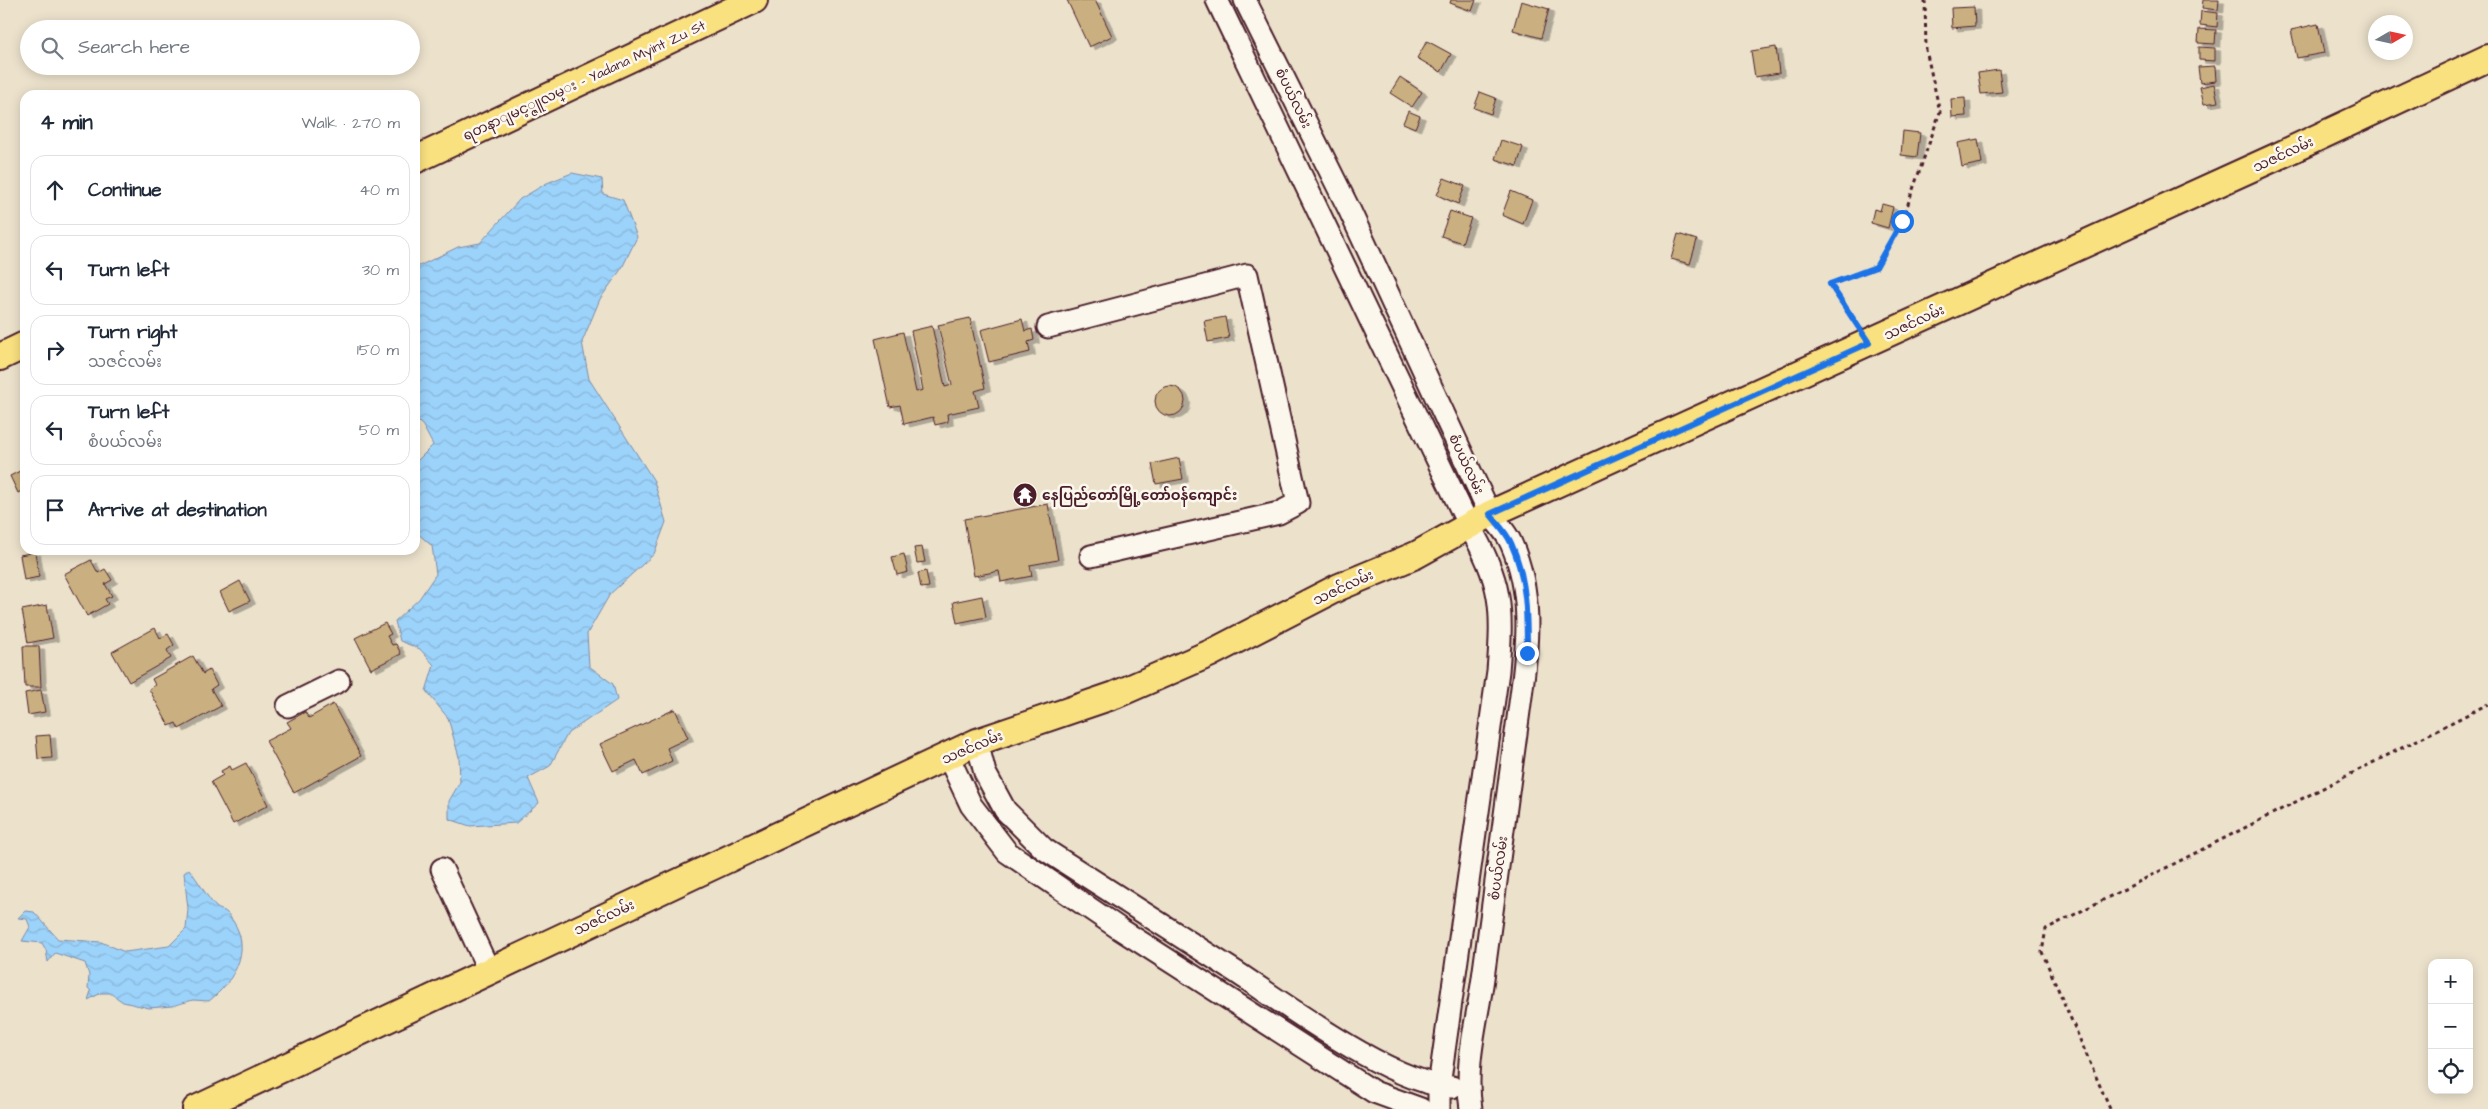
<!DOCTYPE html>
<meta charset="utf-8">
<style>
:root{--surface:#fff;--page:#f6f6f7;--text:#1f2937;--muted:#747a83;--line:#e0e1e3}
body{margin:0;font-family:"Architects Daughter","Noto Sans Myanmar",sans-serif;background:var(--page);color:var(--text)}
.controls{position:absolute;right:15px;bottom:15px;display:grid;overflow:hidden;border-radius:10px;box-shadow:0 2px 12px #0003}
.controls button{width:45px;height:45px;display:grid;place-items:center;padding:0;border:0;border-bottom:1px solid var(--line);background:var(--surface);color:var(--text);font:25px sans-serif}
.compass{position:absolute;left:2368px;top:15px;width:45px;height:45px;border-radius:50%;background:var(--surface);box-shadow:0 2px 12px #0003;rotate:81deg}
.stop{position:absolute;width:15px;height:15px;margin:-11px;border:4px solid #1a73e8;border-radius:50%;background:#fff}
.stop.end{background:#1a73e8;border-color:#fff;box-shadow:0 1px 5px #0008}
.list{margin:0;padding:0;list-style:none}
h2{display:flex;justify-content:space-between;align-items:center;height:65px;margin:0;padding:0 20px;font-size:21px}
h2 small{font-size:16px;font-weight:400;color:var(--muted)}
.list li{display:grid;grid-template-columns:32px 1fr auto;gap:15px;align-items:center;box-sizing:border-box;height:70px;margin:0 10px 10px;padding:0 10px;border:1px solid var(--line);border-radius:15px}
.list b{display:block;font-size:19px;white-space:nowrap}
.list p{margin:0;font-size:16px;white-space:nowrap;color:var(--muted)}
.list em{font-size:16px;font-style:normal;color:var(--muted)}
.icon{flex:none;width:28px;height:28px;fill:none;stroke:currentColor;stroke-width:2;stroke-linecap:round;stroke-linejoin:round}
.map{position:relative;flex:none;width:2488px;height:1109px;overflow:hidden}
.search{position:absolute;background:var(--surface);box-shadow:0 2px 12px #0003;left:20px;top:20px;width:400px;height:55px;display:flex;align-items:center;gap:12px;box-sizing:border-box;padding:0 18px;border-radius:28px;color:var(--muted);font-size:19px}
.panel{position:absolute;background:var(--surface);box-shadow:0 2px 12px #0003;left:20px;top:90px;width:400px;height:465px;border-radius:15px}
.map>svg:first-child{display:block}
</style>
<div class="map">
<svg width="2488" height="1109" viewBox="0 0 2488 1109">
<defs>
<pattern id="water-waves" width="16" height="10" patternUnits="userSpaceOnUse" patternTransform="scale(1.25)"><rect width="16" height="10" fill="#9cd3fb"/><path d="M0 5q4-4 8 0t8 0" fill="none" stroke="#88b5d7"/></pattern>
<filter id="shadow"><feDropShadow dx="5.5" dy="3" stdDeviation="0" flood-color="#0004"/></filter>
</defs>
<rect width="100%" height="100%" fill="#ece2cc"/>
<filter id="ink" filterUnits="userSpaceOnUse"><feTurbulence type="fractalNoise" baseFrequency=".02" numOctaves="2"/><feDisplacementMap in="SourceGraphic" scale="10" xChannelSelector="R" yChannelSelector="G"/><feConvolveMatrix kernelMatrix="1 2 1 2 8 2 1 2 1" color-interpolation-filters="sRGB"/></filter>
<g filter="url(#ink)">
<g fill="url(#water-waves)" stroke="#7b8ba8">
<path d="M572,173l30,6 1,15 20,6 14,37 -15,31 -22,31 -18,43 7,37 65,102 12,41 -12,32 -44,40 -23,40 2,32 24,18 4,16 -49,33 -18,33 -22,12 11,25 -23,20 -46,3 -21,-7v-18l11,-19 -1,-25 -11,-39 -22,-27 8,-26 -14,-16 -20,-8 -5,-20 24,-22 17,-25 -4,-28 -17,-15v-68l18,-18 -10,-19 -8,-8v-150l43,-21 22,-4 40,-44 27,-16z"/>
<path d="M189,869c9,11 19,30 27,38 3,3 8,3 10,5 3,2 5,7 7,9 20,30 0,61 -24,80l-16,-1 -21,6 -23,2 -26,-6 -13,-9h-9l-13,7 3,-9 -3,-3 1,-13 -4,-12 -30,-10 -7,9 -2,-12 -4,-7 -20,-2 8,-14 -3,-8 -9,-1 7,-7 9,1 24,27 43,3 24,10 44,-6 17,-17 2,-20 -4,-36z"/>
</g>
<g fill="#cab080" stroke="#4a1f2b" filter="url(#shadow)">
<path d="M1067,0h28l17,36 -23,11z"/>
<path d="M1451,0h25l-4,11 -22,-8z"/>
<path d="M2203,0h16l-1,10 -16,-2z"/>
<path d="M1521,1l28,8 -8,29 -28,-8z"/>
<path d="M1974,7l1,19 -23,2 -1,-20z"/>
<path d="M2201,11l17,2 -1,14 -17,-2z"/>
<path d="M2318,24l6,29 -27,5 -6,-28z"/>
<path d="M2199,29l17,1 -1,14 -17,-1z"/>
<path d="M1427,41l24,13 -10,18 -24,-14z"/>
<path d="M1776,47l3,26 -24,4 -4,-26z"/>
<path d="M2199,47l16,1v13l-16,-1z"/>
<path d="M2215,66l1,15 -16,2 -2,-16z"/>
<path d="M1999,70l3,22 -21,2 -3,-21z"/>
<path d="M1400,77l22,15 -10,15 -22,-14z"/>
<path d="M2214,84l4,18 -14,2 -4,-17z"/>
<path d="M1480,92l16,6 -5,16 -17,-6z"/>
<path d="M1965,98l1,18 -14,1 -1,-18z"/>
<path d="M1408,111l12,5 -5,12 -12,-5z"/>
<path d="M1903,131l17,2 -3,24 -16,-2z"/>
<path d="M1978,139l4,24 -20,4 -4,-24z"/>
<path d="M1501,140l22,7 -6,19 -22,-7z"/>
<path d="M1444,178l21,8 -7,18 -21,-9z"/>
<path d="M1511,191l21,9 -9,24 -21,-9z"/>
<path d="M1882,204l11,3 -5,21 -17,-5 3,-14 6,2z"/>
<path d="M1450,211l21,7 -9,25 -21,-7z"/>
<path d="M1678,234l19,6 -7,24 -19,-5z"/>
<path d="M1225,317l4,21 -21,4 -4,-21z"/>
<path d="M970,318l15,70 -10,3 4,16 -32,7 1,8 -13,3 -2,-8 -29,7 -4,-19 -10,2 -15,-68 28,-7 13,60 7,-2 -12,-59 21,-5 13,61 7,-2 -14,-60z"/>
<path d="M1022,319l3,12 7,-2 2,11 -6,2 2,10 -41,10 -8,-32z"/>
<circle cx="1170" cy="401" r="15"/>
<path d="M1179,458l4,21 -27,5 -4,-20z"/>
<path d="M24,469l1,20 -7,4 -8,-17z"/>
<path d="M1048,504l10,56 -28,5 2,11 -31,6 -2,-11 -25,5 -10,-57z"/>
<path d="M922,547l3,15 -8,1 -3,-15z"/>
<path d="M35,552l4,25 -15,3 -4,-25z"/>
<path d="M904,554l4,18 -11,3 -5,-18z"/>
<path d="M91,560l7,13 7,-4 7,11 -7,4 7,12 -7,3 3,5 -21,12 -23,-42z"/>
<path d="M926,571l3,16 -8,1 -3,-15z"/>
<path d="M240,581l10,20 -21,10 -9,-19z"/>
<path d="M982,596l4,21 -29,6 -4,-21z"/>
<path d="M47,605l6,33 -25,5 -6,-33z"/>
<path d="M385,623l6,11 -4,2 5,9 4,-1 5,10 -30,15 -16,-31z"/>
<path d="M155,628l5,10 8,-4 6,11 -7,5 4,8 -42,24 -17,-30z"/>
<path d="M23,646h16l2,41h-16z"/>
<path d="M193,656l10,18 6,-4 8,15 -6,4 10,17 -42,23 -3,-6 -7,3 -20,-37 6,-4 -3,-6z"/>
<path d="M41,690l4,22 -17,3 -3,-22z"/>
<path d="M333,704l28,52 -67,37 -28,-52 25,-13 -4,-6 18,-10 4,6z"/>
<path d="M675,709l13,29 -21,10 5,13 -29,14 -7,-15 -23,11 -13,-27z"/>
<path d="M50,735l2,23 -14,1 -2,-23z"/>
<path d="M246,763l22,42 -35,19 -22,-42 12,-7 -2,-4 9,-5 2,4z"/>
</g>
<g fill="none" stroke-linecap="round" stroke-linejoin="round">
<defs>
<g id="minor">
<path d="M1217,0l252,526c33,55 34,82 29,145l-59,415v23"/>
<path d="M1245,0l104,209 141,305c7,9 17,19 21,29 22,49 17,101 10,153 -12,94 -25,188 -38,282 -6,44 -19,87 -12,131"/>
<path d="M1048,327l199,-52 51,228 -19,10 -188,43"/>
<path d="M288,706l51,-25"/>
<path d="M977,742l8,31 20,37 39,39c64,41 128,82 192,123 52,34 156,112 216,115"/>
<path d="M948,756l23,49 36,47 113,77 254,163 47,17"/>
<path d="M442,869l47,102"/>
</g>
<g id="major">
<path d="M415,160l339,-160"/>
<path d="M0,357l25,-12"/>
<path d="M196,1109l781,-367 138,-47 96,-42 128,-66 77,-32 74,-41 786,-357 212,-99"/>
</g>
</defs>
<use href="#minor" stroke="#4a1f2b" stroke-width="25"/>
<use href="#major" stroke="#4a1f2b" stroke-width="30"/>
<g stroke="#4a1f2b" stroke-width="3" stroke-dasharray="4 4" stroke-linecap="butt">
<path d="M1857,325l-27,-41 46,-17 26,-46 38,-109 -14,-62 -1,-50"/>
<path d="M2110,1109l-68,-157 4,-23 442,-225"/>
</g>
<use href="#minor" stroke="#fbf7ec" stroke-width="21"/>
<use href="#major" stroke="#fae180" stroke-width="26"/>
</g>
</g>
<g fill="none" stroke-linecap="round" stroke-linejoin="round" filter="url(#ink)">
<path stroke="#1a73e8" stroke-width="6" d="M1527,653c0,-38 0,-75 -16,-110 -4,-10 -14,-20 -21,-29l379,-171 -39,-59 46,-17 26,-46"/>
</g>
<defs>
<symbol id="temple-disc" viewBox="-11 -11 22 22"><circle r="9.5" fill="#4a1f2b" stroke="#fbf7ec"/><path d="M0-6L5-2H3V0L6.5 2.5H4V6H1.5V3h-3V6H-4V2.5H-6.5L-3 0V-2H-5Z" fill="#fff"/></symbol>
</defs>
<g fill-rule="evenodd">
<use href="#temple-disc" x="1011" y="481" width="28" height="28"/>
</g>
<g text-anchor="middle" stroke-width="5" stroke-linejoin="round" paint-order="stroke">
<g font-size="14" fill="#4a1f2b" stroke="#fbf7ec">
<text transform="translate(584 80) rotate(-25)" y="5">ရတနာျမင့္ဇူလမ္း - Yadana Myint Zu St</text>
<text transform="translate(1294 98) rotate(64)" y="5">စံပယ်လမ်း</text>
<text transform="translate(2283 154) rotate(-25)" y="5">သဇင်လမ်း</text>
<text transform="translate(1914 322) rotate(-25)" y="5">သဇင်လမ်း</text>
<text transform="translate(1467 464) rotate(65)" y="5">စံပယ်လမ်း</text>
<text transform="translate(1343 587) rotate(-25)" y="5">သဇင်လမ်း</text>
<text transform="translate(972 747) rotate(-23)" y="5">သဇင်လမ်း</text>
<text transform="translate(1498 868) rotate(-82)" y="5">စံပယ်လမ်း</text>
<text transform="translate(604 917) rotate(-25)" y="5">သဇင်လမ်း</text>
</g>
<g font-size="14" font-weight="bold" fill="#4a1f2b" stroke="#fbf7ec" text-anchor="start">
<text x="1042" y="500">နေပြည်တော်မြို့တော်ဝန်ကျောင်း</text>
</g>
</g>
</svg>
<div class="controls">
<button>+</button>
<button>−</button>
<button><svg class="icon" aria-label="locate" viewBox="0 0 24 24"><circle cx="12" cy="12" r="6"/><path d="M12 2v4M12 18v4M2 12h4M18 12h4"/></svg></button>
</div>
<svg class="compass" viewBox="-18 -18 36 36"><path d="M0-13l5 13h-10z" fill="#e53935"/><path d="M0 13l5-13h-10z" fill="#747a83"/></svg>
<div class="stop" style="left:1902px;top:221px"></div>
<div class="stop end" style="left:1527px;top:653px"></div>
<div class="search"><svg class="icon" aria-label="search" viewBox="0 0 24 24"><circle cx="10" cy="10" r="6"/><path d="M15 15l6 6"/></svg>Search here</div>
<section class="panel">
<h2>4 min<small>Walk · 270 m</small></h2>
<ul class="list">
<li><svg class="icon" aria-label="ahead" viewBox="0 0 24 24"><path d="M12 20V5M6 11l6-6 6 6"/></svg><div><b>Continue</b></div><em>40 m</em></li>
<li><svg class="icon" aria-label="left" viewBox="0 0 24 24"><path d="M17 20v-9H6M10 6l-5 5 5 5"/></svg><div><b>Turn left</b></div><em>30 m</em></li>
<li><svg class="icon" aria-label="right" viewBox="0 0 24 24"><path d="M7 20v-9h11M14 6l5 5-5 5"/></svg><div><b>Turn right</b><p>သဇင်လမ်း</p></div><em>150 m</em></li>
<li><svg class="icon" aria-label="left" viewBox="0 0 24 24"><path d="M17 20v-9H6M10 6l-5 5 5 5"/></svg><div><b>Turn left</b><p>စံပယ်လမ်း</p></div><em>50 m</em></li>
<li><svg class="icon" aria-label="arrive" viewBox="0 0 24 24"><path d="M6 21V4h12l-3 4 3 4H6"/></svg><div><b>Arrive at destination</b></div></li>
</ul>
</section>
</div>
